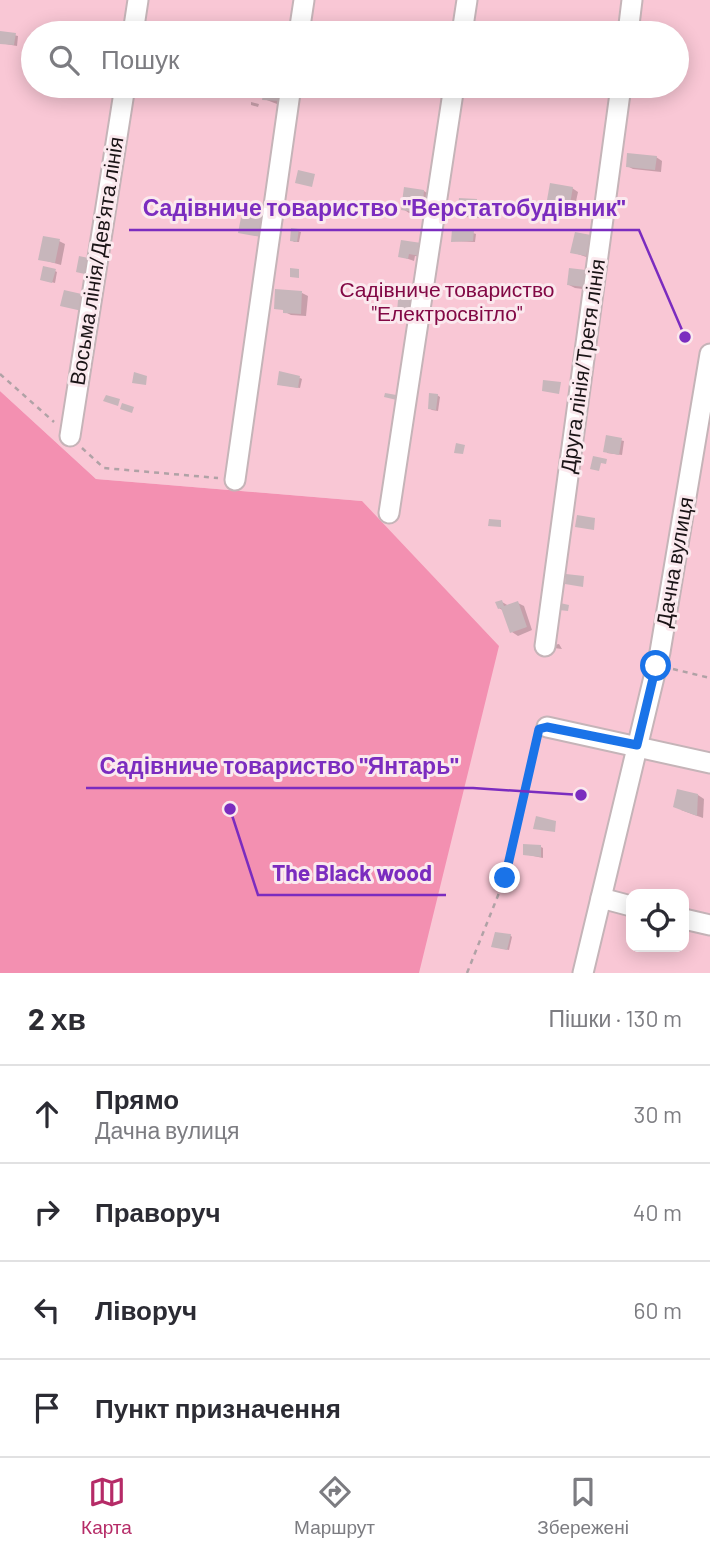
<!DOCTYPE html>
<html lang="uk">
<meta charset="utf-8">
<style>
:root{--surface:#fff;--page:#f7f7f7;--text:#2b2b33;--muted:#7c7c81;--line:#e1e1e2;--accent:#b52b67}
body{margin:0;font-family:Barlow,sans-serif;background:var(--page);color:var(--text)}
.controls{position:absolute;right:21px;bottom:21px;display:grid;overflow:hidden;border-radius:14px;box-shadow:0 4px 18px #0003}
.controls button{width:63px;height:63px;display:grid;place-items:center;padding:0;border:0;border-bottom:2px solid var(--line);background:var(--surface);color:var(--text);font:35px sans-serif}
.stop{position:absolute;width:21px;height:21px;margin:-16px;border:5px solid #1a73e8;border-radius:50%;background:#fff}
.stop.end{background:#1a73e8;border-color:#fff;box-shadow:0 2px 7px #0008}
.list{margin:0;padding:0;list-style:none}
h2{display:flex;justify-content:space-between;align-items:center;height:91px;margin:0;padding:0 28px;font-size:30px}
h2 small{font-size:23px;font-weight:400;color:var(--muted)}
.list li{display:grid;grid-template-columns:46px 1fr auto;gap:21px;align-items:center;box-sizing:border-box;height:98px;padding:0 28px;border-top:2px solid var(--line)}
.list b{display:block;font-size:26px;white-space:nowrap}
.list p{margin:0;font-size:23px;white-space:nowrap;color:var(--muted)}
.list em{font-size:23px;font-style:normal;color:var(--muted)}
.icon{flex:none;width:38px;height:38px;fill:none;stroke:currentColor;stroke-width:2;stroke-linecap:round;stroke-linejoin:round}
.map{position:relative;flex:none;width:710px;height:973px;overflow:hidden}
.search{position:absolute;background:var(--surface);box-shadow:0 4px 18px #0003;left:21px;right:21px;top:21px;height:77px;display:flex;align-items:center;gap:18px;box-sizing:border-box;padding:0 24px;border-radius:38px;color:var(--muted);font-size:26px}
.sheet{height:483px;background:var(--surface)}
nav{display:flex;justify-content:space-around;align-items:center;box-sizing:border-box;height:98px;border-top:2px solid var(--line);background:var(--surface);font-size:19px;color:var(--muted)}
nav a{display:grid;justify-items:center;gap:4px}
nav .on{color:var(--accent)}
.map>svg:first-child{display:block}
</style>
<div class="map">
<svg width="710" height="973" viewBox="0 0 710 973">
<rect width="100%" height="100%" fill="#fbe9ee"/>
<path fill="#f9c7d5" fill-rule="evenodd" d="M0,0h710v973h-315l-33,-472 -266,-22 -96,-88zM33,33h644v53h-644zM631,894h53v53h-53z"/>
<path fill="#f390b1" d="M0,391l96,88 266,22 137,145 -80,327h-419z"/>
<g fill="#0003">
<path d="M0,32l18,4 -1,10 -17,-3z"/>
<path d="M267,86h23l-2,17 -10,-2 -1,3 -13,-5z"/>
<path d="M595,86h21l-1,9 -15,-2 -6,-4z"/>
<path d="M251,102l8,2 -1,3 -7,-2z"/>
<path d="M656,157l6,4 -1,11 -28,-3 -6,-3z"/>
<path d="M572,188l6,4 -3,14 -20,-3 -6,-4z"/>
<path d="M424,191l6,4 -2,11 -6,-1 -1,9 -12,-1 -6,-4z"/>
<path d="M477,201l6,4 -1,13 -17,-1 -6,-4z"/>
<path d="M298,231l3,1 -2,10h-5l-2,-2z"/>
<path d="M473,233l3,1 -1,8 -22,-1z"/>
<path d="M590,237l6,4 -4,18 -20,-7z"/>
<path d="M59,241l6,3 -4,21 -21,-6z"/>
<path d="M402,242l29,17 -16,-3 -1,5 -14,-5z"/>
<path d="M570,270l16,2 6,3 -2,15 -15,-2 -6,-3z"/>
<path d="M55,271l2,1 -2,11 -11,-3z"/>
<path d="M302,293l6,3 -2,20 -15,-1 -6,-3z"/>
<path d="M300,378l2,1 -2,9 -18,-3z"/>
<path d="M437,395l3,2 -2,14 -6,-1 -3,-2z"/>
<path d="M607,437l17,4 -2,14 -15,-2z"/>
<path d="M502,602l7,4 9,-3 6,3 8,24 -14,6 -6,-4 -8,-21 -5,-3z"/>
<path d="M559,644l3,5 -8,-1v-3z"/>
<path d="M698,795l6,4 -1,19 -22,-8z"/>
<path d="M541,847l2,1v10l-19,-4z"/>
<path d="M510,935l2,2 -3,13 -14,-3z"/>
</g>
<g fill="#c7b6bb">
<path d="M556,22l14,2 -1,9h-15z"/>
<path d="M0,31l16,2 -2,12 -14,-1z"/>
<path d="M265,86h20l-3,15 -20,-1z"/>
<path d="M593,86h17l-1,6 -16,-2z"/>
<path d="M627,153l30,3 -2,14 -29,-3z"/>
<path d="M298,170l17,4 -3,13 -17,-4z"/>
<path d="M550,183l23,4 -3,17 -23,-4z"/>
<path d="M404,187l20,3 -1,14 -7,-1 -1,9 -14,-2z"/>
<path d="M459,198l18,1 -1,17 -19,-2z"/>
<path d="M242,212l23,4 -4,21 -23,-4z"/>
<path d="M291,228l8,1 -2,13 -7,-1z"/>
<path d="M452,229l22,2 -1,10 -22,1z"/>
<path d="M575,232l16,3 -5,21 -16,-3z"/>
<path d="M43,236l17,3 -5,24 -17,-3z"/>
<path d="M401,240l27,4 -3,13 -16,-3 -1,5 -10,-2z"/>
<path d="M79,256l14,3 -4,16 -13,-3z"/>
<path d="M43,266l13,3 -4,14 -12,-3z"/>
<path d="M290,268l9,1v9l-9,-1z"/>
<path d="M569,268l17,2 -2,17 -17,-2z"/>
<path d="M275,289l27,2 -1,23 -18,-1v-3l-9,-1z"/>
<path d="M64,290l22,5 -4,16 -22,-5z"/>
<path d="M399,290l19,2 -2,21 -19,-2z"/>
<path d="M279,371l21,5 -2,12 -21,-3z"/>
<path d="M134,372l13,4 -1,9 -14,-2z"/>
<path d="M543,380l18,2 -2,12 -17,-3z"/>
<path d="M385,393l17,3 -1,5 -17,-4z"/>
<path d="M429,393l9,1 -2,16 -8,-1z"/>
<path d="M106,395l14,4 -2,7 -15,-5z"/>
<path d="M122,403l12,4 -2,6 -12,-4z"/>
<path d="M606,435l16,3 -3,17 -16,-3z"/>
<path d="M456,443l9,2 -2,9 -9,-1z"/>
<path d="M593,456l14,3 -1,5 -5,-1 -2,8 -9,-2z"/>
<path d="M577,515l18,3 -1,12 -19,-3z"/>
<path d="M489,519l12,1v7l-13,-1z"/>
<path d="M566,574l18,2 -1,11 -18,-3z"/>
<path d="M502,600l2,6 14,-5 9,26 -17,6 -9,-25 -3,1 -3,-7z"/>
<path d="M560,603l9,2 -1,6 -9,-1z"/>
<path d="M677,789l21,5 -1,22 -24,-9z"/>
<path d="M536,816l20,5 -1,11 -22,-3z"/>
<path d="M523,844l18,1v12l-18,-2z"/>
<path d="M495,932l16,2 -4,16 -16,-3z"/>
</g>
<g fill="none" stroke-linecap="round" stroke-linejoin="round">
<defs>
<g id="minor">
<path d="M133,33l5,-33"/>
<path d="M299,33l5,-33"/>
<path d="M462,33l5,-33"/>
<path d="M628,33l4,-33"/>
<path d="M70,436l55,-350"/>
<path d="M235,480l56,-394"/>
<path d="M389,513l65,-427"/>
<path d="M545,646l76,-560"/>
<path d="M547,727l163,36"/>
<path d="M601,898l30,8"/>
<path d="M684,919l26,6"/>
<path d="M583,973l77,-321 50,-298"/>
</g>
</defs>
<use href="#minor" stroke="#c5b4b8" stroke-width="23"/>
<g stroke="#b0a2a6" stroke-width="2.5" stroke-dasharray="5 5" stroke-linecap="butt">
<path d="M0,374l54,48"/>
<path d="M82,448l22,20 114,10"/>
<path d="M673,669l37,9"/>
<path d="M467,973l38,-95 31,-136"/>
</g>
<use href="#minor" stroke="#fff" stroke-width="19"/>
</g>
<g fill="none" stroke-linecap="round" stroke-linejoin="round">
<path stroke="#1a73e8" stroke-width="9" d="M505,878l34,-149 8,-2 90,18 19,-79"/>
</g>
<g text-anchor="middle" stroke-width="6" stroke-linejoin="round" paint-order="stroke">
<g font-size="21" fill="#1a1416" stroke="#fbe9ee">
<text transform="translate(97 261) rotate(-81)" y="7">Восьма лінія/Дев'ята лінія</text>
<text transform="translate(583 366) rotate(-82)" y="7">Друга лінія/Третя лінія</text>
<text transform="translate(675 562) rotate(-80)" y="7">Дачна вулиця</text>
</g>
<g font-size="21" fill="#820845" stroke="#fbe9ee">
<text x="447" y="297">Садівниче товариство<tspan x="447" dy="24">"Електросвітло"</tspan></text>
</g>
</g>
<path fill="none" stroke="#7b2cbf" stroke-width="2.5" d="M685 337L639 230H129M581 795L473 788H86M230 809L258 895H446"/>
<g fill="#7b2cbf" stroke="#fbe9ee" stroke-width="2.5">
<circle cx="685" cy="337" r="7"/>
<circle cx="581" cy="795" r="7"/>
<circle cx="230" cy="809" r="7"/>
</g>
<g font-size="23" text-anchor="middle" font-weight="bold" fill="#7b2cbf" stroke="#fbe9ee" stroke-width="6" stroke-linejoin="round" paint-order="stroke">
<text x="384" y="216">Садівниче товариство "Верстатобудівник"</text>
<text x="279" y="774">Садівниче товариство "Янтарь"</text>
<text x="352" y="881">The Black wood</text>
</g>
</svg>
<div class="controls">
<button><svg class="icon" aria-label="locate" viewBox="0 0 24 24"><circle cx="12" cy="12" r="6"/><path d="M12 2v4M12 18v4M2 12h4M18 12h4"/></svg></button>
</div>
<div class="stop" style="left:656px;top:666px"></div>
<div class="stop end" style="left:505px;top:878px"></div>
<div class="search"><svg class="icon" aria-label="search" viewBox="0 0 24 24"><circle cx="10" cy="10" r="6"/><path d="M15 15l6 6"/></svg>Пошук</div>
</div>
<section class="sheet">
<h2>2 хв<small>Пішки · 130 m</small></h2>
<ul class="list">
<li><svg class="icon" aria-label="ahead" viewBox="0 0 24 24"><path d="M12 20V5M6 11l6-6 6 6"/></svg><div><b>Прямо</b><p>Дачна вулиця</p></div><em>30 m</em></li>
<li><svg class="icon" aria-label="right" viewBox="0 0 24 24"><path d="M7 20v-9h11M14 6l5 5-5 5"/></svg><div><b>Праворуч</b></div><em>40 m</em></li>
<li><svg class="icon" aria-label="left" viewBox="0 0 24 24"><path d="M17 20v-9H6M10 6l-5 5 5 5"/></svg><div><b>Ліворуч</b></div><em>60 m</em></li>
<li><svg class="icon" aria-label="arrive" viewBox="0 0 24 24"><path d="M6 21V4h12l-3 4 3 4H6"/></svg><div><b>Пункт призначення</b></div></li>
</ul>
</section>
<nav>
<a class="on"><svg class="icon" aria-label="map" viewBox="0 0 24 24"><path d="M3 6l6-2 6 2 6-2v14l-6 2-6-2-6 2zM9 4v14M15 6v14"/></svg>Карта</a>
<a><svg class="icon" aria-label="directions" viewBox="0 0 24 24"><path d="M12 3l9 9-9 9-9-9zM9 14v-3h6M13 9l2 2-2 2"/></svg>Маршрут</a>
<a><svg class="icon" aria-label="saved" viewBox="0 0 24 24"><path d="M7 4h10v16l-5-4-5 4z"/></svg>Збережені</a>
</nav>
